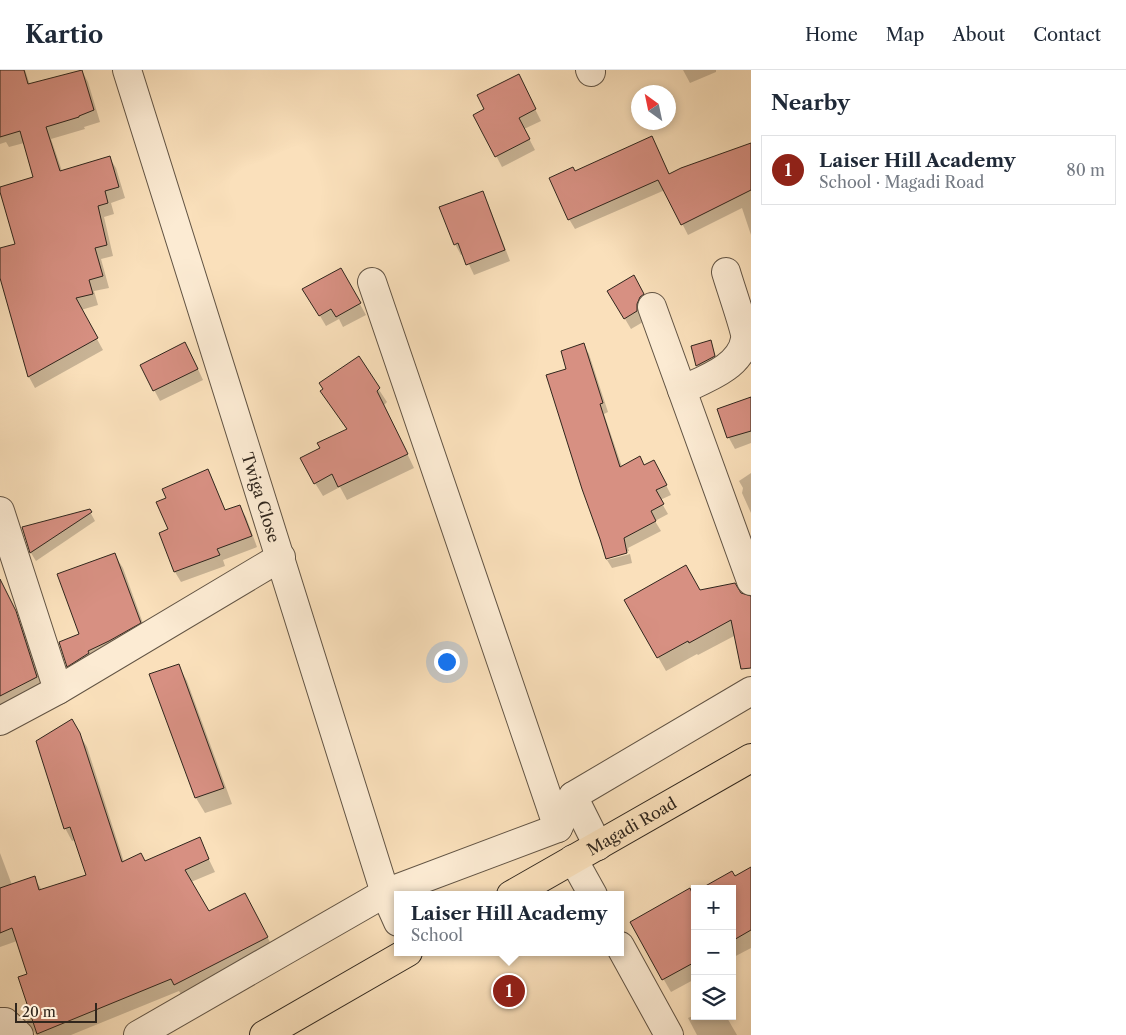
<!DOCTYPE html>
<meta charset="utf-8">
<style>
:root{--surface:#fff;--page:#f2f2f3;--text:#1f2937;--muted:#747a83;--line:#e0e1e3;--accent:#8f2418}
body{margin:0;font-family:"Libre Caslon Text",serif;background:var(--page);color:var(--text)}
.controls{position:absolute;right:15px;bottom:15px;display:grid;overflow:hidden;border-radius:0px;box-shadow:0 2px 8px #0003}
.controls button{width:45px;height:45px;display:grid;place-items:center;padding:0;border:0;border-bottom:1px solid var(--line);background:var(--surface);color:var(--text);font:25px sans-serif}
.compass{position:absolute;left:631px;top:15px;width:45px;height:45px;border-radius:50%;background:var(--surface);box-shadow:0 2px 8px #0003;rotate:327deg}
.scale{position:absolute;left:15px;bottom:12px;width:82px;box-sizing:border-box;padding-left:5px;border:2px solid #30261d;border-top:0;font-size:14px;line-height:18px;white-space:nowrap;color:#30261d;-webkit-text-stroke:4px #fcebd3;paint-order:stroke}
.you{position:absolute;left:446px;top:591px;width:18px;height:18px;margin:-12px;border:4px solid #fff;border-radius:50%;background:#1a73e8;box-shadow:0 0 0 8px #1a73e833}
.badge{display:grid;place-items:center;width:32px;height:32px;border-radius:50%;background:var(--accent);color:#fff;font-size:16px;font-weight:700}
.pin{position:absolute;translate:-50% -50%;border:2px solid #fff;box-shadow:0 1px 5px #0006}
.popup{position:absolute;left:394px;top:821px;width:230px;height:65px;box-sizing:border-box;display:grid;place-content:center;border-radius:0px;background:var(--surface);filter:drop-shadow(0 1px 4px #0005);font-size:16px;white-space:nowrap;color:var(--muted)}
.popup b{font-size:19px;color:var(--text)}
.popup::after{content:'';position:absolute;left:50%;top:100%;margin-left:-10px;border:10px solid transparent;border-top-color:var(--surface)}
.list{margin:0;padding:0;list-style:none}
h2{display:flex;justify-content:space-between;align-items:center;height:65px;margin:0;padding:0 20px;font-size:21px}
h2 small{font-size:16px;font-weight:400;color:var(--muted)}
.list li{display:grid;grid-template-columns:32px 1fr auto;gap:15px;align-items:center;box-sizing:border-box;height:70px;margin:0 10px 10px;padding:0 10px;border:1px solid var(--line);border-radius:0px}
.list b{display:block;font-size:19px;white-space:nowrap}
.list p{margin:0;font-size:16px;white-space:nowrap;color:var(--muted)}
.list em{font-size:16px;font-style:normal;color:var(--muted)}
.icon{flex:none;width:28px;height:28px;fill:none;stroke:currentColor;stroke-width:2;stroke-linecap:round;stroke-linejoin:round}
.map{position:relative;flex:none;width:751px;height:965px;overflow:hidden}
header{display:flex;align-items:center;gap:30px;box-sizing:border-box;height:70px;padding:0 25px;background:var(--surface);border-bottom:1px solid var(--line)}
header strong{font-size:24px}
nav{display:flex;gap:28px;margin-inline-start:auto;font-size:18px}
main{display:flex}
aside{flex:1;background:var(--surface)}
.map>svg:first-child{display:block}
</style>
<header>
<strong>Kartio</strong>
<nav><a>Home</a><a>Map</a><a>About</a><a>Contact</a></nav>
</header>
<main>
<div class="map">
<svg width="751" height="965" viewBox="0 0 751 965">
<rect width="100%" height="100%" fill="#fae0bb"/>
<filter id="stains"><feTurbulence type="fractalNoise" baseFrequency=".004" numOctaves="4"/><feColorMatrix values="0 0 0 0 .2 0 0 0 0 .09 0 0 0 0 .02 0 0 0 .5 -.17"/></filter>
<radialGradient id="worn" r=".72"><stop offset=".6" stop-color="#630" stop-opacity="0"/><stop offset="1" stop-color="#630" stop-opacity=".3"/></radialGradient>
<g fill="#0003">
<path d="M0,0h25l5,15 52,-14 6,11 12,40 -16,5 1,2 -34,10 11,32 47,-14 7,11 9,30 -14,5 3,11 -10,3 9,39 -12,3 8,29 -15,3 4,14 -17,5 22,40 -68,38 -6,-11 -29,-103v-24l17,-5 17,-67 -10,-35 -15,4 -3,-5 -6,2z"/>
<path d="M683,0h33v2l-26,11z"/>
<path d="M526,21l15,30 -17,8 11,21 -33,17 -27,-52z"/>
<path d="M652,68l18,37 81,-31v91l-9,-27 -54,27 -23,-45 -90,39 -6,-10 5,-47z"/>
<path d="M482,122l6,11 22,58 -36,14 -10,-21 -3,1 -6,-11z"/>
<path d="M340,199l26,46 -23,12 -4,-8 -13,7 -22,-37z"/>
<path d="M633,207l17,28 -8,10 1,7 -12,7 -22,-37z"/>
<path d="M710,272l7,19 -17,10 -7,-24z"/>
<path d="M583,275l6,9 19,58 -4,2 18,53 37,4 12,24 -11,5 8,14 -13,7 6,10 -33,17 1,3 -22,6v3l-39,-191z"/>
<path d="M191,284l12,26 -43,21 -19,-36z"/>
<path d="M358,288l29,44 -3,3 30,63 -67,32 -7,-13 -17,9 -8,-13 6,-34 26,-19 -17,-26z"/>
<path d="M751,329v44l-16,6 -6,-11 -10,-28z"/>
<path d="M208,401l18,40 13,-5 7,11 11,30 -34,13 2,6 -44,16 -6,-10 -15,-38 9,-4z"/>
<path d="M751,403v40l-9,-20 1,-5 -4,-7z"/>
<path d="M89,440l6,11 -59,40 -5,-8 -8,-25z"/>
<path d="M114,484l9,14 25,69 -72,43 -8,-14z"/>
<path d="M630,484l2,9 -20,5 -5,-8z"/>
<path d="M700,521l51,13v41l-15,-10 -38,20 -1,-1 -31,17 -40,-70z"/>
<path d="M5,526l19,34 20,60 -44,23v-114z"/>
<path d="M178,595l9,16 45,123 -27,9 -9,-15z"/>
<path d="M71,651l16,26 37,115h21l54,-23 16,33 -24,10 17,31 44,-6 22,43 -92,46 -3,-5 -108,44h-35l-9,-15 51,-30 -61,-49 -17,6v-94l12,32 22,-7 8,12 46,-15 -12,-35 -4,1 -7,-13z"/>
<path d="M751,798v80l-19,10v-69l2,-12z"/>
<path d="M695,823v86l-24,13 -40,-69z"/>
<path d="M695,945v1h31l11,19h-40l-9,-17z"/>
</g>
<g fill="#d79082" stroke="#30261d">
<path d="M0,0h24l4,14 54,-14 12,40 -15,6v1l-33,10 14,44 50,-15 9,31 -14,4 3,12 -10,3 9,39 -12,3 8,28 -14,4 4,14 -17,4 22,40 -70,39 -28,-99v-30l15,-4 -15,-52v-5l33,-10 -13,-46 -20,6z"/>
<path d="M519,4l17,35 -17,9 11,21 -35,18 -22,-42 11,-6 -7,-14z"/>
<path d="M652,66l17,38 12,-6 70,-25v47l-70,35 -23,-45 -90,40 -19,-42 24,-11 2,4z"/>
<path d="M483,121l22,59 -39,15 -8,-22 -4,2 -15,-38z"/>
<path d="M341,198l20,35 -25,14 -5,-8 -12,7 -17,-27z"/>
<path d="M634,205l10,19 -4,3 -3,7v7l-13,8 -17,-28z"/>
<path d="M711,270l4,16 -19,10 -5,-20z"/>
<path d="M185,272l13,27 -45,22 -13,-26z"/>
<path d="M584,273l19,60 -3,1 20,63 20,-11 4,9 10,-5 13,25 -11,5 8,14 -13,7 5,10 -32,17 3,15 -21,6 -6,-20 -18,-50 -36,-114 20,-6 -5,-18z"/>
<path d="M359,286l21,32 -3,3 31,63 -70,33 -6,-13 -18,10 -14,-26 20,-10 -3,-5 30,-14 -27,-38 3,-2 -4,-6z"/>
<path d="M751,327v34l-24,7 -10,-29z"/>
<path d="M208,399l17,41 15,-5 12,31 -35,13 3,6 -46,17 -15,-39 9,-4 -12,-27 10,-4 -4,-9z"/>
<path d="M90,439l2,3 -62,41 -8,-26z"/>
<path d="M115,483l26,70 -32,18 -21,10 1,2 -22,14 -8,-25 20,-8 -22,-60z"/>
<path d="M686,495l14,25 35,-7 6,10 10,3v72l-10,1 -10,-49 -42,23 -1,-2 -31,17 -33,-58z"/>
<path d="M0,509l16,32 21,66 -37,19z"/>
<path d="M179,594l45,124 -29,10 -46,-124z"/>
<path d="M72,649l8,14 42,129 19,-9 4,8 55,-24 9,22 -24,11 24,41 36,-18 23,44 -94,48 -3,-6 -134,55 -19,-57 9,-3 -15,-46 -12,5v-45l35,-12 4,14 47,-15 -16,-48 -6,2 -28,-88z"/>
<path d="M751,797v63l-19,11v-52h-32l32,-18 3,5z"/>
<path d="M690,818l2,5 3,-1v70l-33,18 -32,-58z"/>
</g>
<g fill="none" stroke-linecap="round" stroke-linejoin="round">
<defs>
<g id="minor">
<path id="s1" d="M127,0l258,823 13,29"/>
<path d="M590,0l1,2"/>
<path d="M372,212l186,546"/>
<path d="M652,237l99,274"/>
<path d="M682,320c23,-11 59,-23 63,-51 1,-8 -16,-56 -19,-67"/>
<path d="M0,441l58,179"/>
<path d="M0,651l58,-31 223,-133"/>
<path d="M573,726l25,50"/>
<path d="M573,789l20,36"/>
<path d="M620,876l49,89"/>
<path d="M0,952h5l14,13"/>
<path d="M138,965l247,-142 173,-65 15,-32 178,-105"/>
</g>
<g id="highway">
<path id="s2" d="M511,825l240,-137"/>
<path d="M264,965l144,-83"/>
</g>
</defs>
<use href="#minor" stroke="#625444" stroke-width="30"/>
<use href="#highway" stroke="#30261d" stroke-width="30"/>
<use href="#minor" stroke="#fcebd3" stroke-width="28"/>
<use href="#highway" stroke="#fae0bb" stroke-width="28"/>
</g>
<g text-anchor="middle" stroke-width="4" stroke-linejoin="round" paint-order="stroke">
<g font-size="16" fill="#30261d" stroke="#fcebd3">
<text dy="6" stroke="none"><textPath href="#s1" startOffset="448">Twiga Close</textPath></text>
<text dy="6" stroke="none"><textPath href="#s2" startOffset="139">Magadi Road</textPath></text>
</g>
</g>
<rect width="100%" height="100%" filter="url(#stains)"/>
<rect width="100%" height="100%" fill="url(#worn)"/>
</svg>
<div class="controls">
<button>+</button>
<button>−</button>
<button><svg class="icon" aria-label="layers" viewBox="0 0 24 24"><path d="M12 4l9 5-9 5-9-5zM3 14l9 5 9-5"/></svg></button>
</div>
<svg class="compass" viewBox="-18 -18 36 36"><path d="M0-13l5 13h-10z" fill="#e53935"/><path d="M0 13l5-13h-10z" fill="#747a83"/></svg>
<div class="scale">20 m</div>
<div class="you"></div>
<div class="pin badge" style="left:509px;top:921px">1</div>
<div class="popup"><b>Laiser Hill Academy</b>School</div>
</div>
<aside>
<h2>Nearby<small></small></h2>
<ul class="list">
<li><span class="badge">1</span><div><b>Laiser Hill Academy</b><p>School · Magadi Road</p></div><em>80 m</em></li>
</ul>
</aside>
</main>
